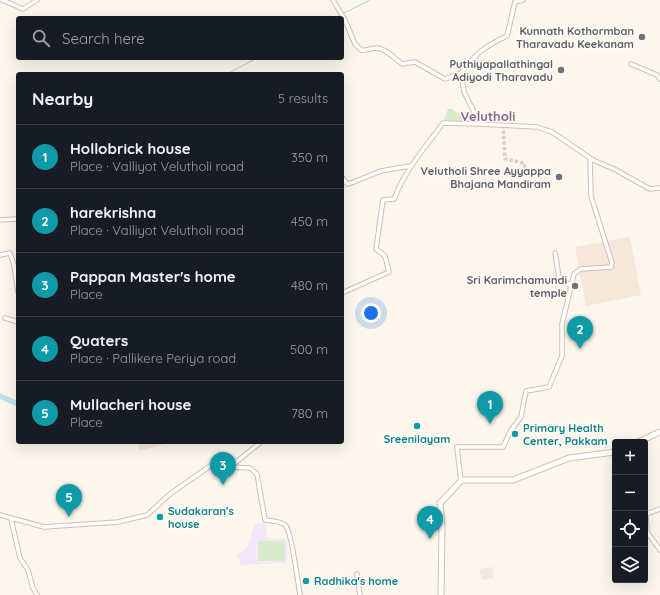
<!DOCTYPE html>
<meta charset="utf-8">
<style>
:root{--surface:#171b24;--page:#20242c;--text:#f1f3f6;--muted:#9ea1a6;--line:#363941;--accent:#7c3aed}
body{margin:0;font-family:Quicksand,sans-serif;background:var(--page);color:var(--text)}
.controls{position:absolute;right:12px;bottom:12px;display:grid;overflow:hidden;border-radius:4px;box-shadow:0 4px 16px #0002}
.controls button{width:36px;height:36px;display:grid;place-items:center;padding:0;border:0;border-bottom:1px solid var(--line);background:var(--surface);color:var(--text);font:20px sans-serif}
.you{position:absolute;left:371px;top:313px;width:14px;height:14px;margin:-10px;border:3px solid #fff;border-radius:50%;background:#1a73e8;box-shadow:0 0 0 6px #1a73e833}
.badge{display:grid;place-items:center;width:26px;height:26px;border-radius:50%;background:var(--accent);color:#fff;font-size:13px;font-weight:700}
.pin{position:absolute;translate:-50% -33px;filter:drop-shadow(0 1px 2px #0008)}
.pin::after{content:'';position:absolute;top:21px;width:14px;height:12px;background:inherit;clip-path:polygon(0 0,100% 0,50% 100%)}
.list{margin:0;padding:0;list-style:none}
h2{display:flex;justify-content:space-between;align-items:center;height:52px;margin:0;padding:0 16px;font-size:17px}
h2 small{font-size:13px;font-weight:400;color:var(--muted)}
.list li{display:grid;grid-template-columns:26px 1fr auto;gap:12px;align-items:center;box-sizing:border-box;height:64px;padding:0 16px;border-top:1px solid var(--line)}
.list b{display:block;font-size:15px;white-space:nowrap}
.list p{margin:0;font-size:13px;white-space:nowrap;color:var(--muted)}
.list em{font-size:13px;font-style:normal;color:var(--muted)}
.icon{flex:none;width:22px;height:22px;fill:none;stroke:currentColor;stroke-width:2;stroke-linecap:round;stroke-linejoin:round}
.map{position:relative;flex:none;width:660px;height:595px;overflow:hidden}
.search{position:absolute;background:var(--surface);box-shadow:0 4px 16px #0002;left:16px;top:16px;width:328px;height:44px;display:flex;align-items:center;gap:10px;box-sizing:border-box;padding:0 14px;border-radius:4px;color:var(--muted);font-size:15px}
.panel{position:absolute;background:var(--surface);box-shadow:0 4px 16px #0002;left:16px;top:72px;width:328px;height:372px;border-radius:4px}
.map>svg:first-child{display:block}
</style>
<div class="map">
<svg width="660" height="595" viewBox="0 0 660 595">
<rect width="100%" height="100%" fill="#fdf6ec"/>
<g fill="#f5e8da">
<path d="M630,237l11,58 -55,11 -11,-59z"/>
<path d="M138,442h35l-34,9z"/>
</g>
<path fill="#efe9e4" d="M492,567l2,11 -12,2 -3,-11z"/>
<path fill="#f3e8fa" d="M255,523l12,1 -1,14 21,1v24l-46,2 -4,-10 7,-5 4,-4z"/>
<g fill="#d8ecc9">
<path d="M448,109h5l1,2 5,2 11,-2 4,10 -30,-1z"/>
<rect x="258" y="541" width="27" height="20"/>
</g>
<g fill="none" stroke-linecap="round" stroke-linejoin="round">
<g stroke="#a5d3da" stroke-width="1">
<path d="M344,13l26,-13"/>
<path d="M334,18l5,-2"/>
<path d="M204,74l6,-1 2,1"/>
<path d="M227,74l30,-16"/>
</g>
<path stroke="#bfe3e8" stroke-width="5.5" d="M0,396l18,8"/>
<path stroke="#dcd0c4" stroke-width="3.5" stroke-dasharray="3.5 2" stroke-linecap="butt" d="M503,125l2,34 19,4 2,10"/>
<defs>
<g id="minor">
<path d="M2,0l21,9 14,-9"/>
<path d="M333,0l12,20 10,24 6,6c6,1 10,-2 16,-2 9,1 18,10 25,16l13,-2 30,17 16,-6"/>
<path d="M523,0l-8,2 -8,34c-23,11 -31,17 -46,37l3,19 16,32 57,3 15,5 41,28 23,10 34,19 10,-1"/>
<path d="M631,64l26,11 3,4"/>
<path d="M342,177l5,7 4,-1 30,-12 29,-5"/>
<path d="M0,220l18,-1"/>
<path d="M555,253l4,24 12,9"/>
<path d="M0,255l10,-2 4,12 4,27"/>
<path d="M342,293l47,-21 -4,-16 -9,-7 7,-49 11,-1c11,-29 31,-51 49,-76l37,1"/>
<path d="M5,318l13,4"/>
<path d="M230,467l31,-25"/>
<path d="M461,482l-4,-35h46l8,-17 10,-13 5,-26 23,-4 13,-31v-32l12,-50 7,-5 30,-2 1,-4 -21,-67 -1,-37"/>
<path d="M660,509l-14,5 1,18 13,18"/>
<path d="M0,515l44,12 74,-5 29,-7 23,-21 40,-28 40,2 7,6 8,46c6,1 17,1 21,6 6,8 12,57 14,69"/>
<path d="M11,519l9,39 8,12 5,18 4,7"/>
<path d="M357,574l3,21"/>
</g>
<g id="secondary">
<path d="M638,442l22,-10"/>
<path d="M441,595l1,-69 -2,-23 22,-23h51l56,-22 46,-6"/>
</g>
</defs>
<use href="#minor" stroke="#d1beb0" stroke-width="5.5"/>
<use href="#secondary" stroke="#d6c0b0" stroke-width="7"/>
<use href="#minor" stroke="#fff" stroke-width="3.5"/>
<use href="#secondary" stroke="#fff" stroke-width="5"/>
</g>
<g fill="#6b7280" stroke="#fffaf3" stroke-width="1.5">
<circle cx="642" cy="37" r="4"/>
<circle cx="561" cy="70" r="4"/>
<circle cx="559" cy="177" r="4"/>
<circle cx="575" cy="286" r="4"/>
</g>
<g fill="#0f9aa8" stroke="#fffaf3" stroke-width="1.5">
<circle cx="417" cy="426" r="4"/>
<circle cx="515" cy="434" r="4"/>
<circle cx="160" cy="517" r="4"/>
<circle cx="306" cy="581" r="4"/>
</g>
<g text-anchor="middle" stroke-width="3" stroke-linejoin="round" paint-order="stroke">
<g font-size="11" font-weight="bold" fill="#5b616d" stroke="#fffaf3" text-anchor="end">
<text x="634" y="35">Kunnath Kothormban<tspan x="634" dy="13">Tharavadu Keekanam</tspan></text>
<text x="553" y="68">Puthiyapallathingal<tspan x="553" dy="13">Adiyodi Tharavadu</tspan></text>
<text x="551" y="175">Velutholi Shree Ayyappa<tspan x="551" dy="13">Bhajana Mandiram</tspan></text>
<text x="567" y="284">Sri Karimchamundi<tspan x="567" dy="13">temple</tspan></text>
</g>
<g font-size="11" font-weight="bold" fill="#0d838f" stroke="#fffaf3" text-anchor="start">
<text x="523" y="432">Primary Health<tspan x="523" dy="13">Center, Pakkam</tspan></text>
<text x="417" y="443" text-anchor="middle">Sreenilayam</text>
<text x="168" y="515">Sudakaran's<tspan x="168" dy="13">house</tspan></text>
<text x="314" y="585">Radhika's home</text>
</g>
<g font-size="13" font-weight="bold" fill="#846695" stroke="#fffaf3">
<text x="488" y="121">Velutholi</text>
</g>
</g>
</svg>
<div class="controls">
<button>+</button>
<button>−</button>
<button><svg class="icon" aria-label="locate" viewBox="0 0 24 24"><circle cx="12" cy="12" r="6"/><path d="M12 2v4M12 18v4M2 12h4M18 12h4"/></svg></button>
<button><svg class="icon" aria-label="layers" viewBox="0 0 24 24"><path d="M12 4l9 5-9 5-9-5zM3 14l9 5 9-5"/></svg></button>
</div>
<div class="you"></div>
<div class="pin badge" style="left:490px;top:424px;background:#0f9aa8">1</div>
<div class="pin badge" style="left:580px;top:349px;background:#0f9aa8">2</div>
<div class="pin badge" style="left:223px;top:485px;background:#0f9aa8">3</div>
<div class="pin badge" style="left:430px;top:539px;background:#0f9aa8">4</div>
<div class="pin badge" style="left:69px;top:517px;background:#0f9aa8">5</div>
<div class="search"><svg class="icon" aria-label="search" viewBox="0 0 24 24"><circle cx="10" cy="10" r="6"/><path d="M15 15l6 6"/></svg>Search here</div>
<section class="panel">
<h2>Nearby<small>5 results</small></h2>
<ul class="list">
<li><span class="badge" style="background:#0f9aa8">1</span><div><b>Hollobrick house</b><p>Place · Valliyot Velutholi road</p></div><em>350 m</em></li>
<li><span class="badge" style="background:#0f9aa8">2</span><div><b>harekrishna</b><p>Place · Valliyot Velutholi road</p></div><em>450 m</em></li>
<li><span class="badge" style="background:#0f9aa8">3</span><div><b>Pappan Master's home</b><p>Place</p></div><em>480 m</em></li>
<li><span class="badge" style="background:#0f9aa8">4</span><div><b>Quaters</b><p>Place · Pallikere Periya road</p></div><em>500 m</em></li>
<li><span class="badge" style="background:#0f9aa8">5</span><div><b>Mullacheri house</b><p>Place</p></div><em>780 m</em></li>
</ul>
</section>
</div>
